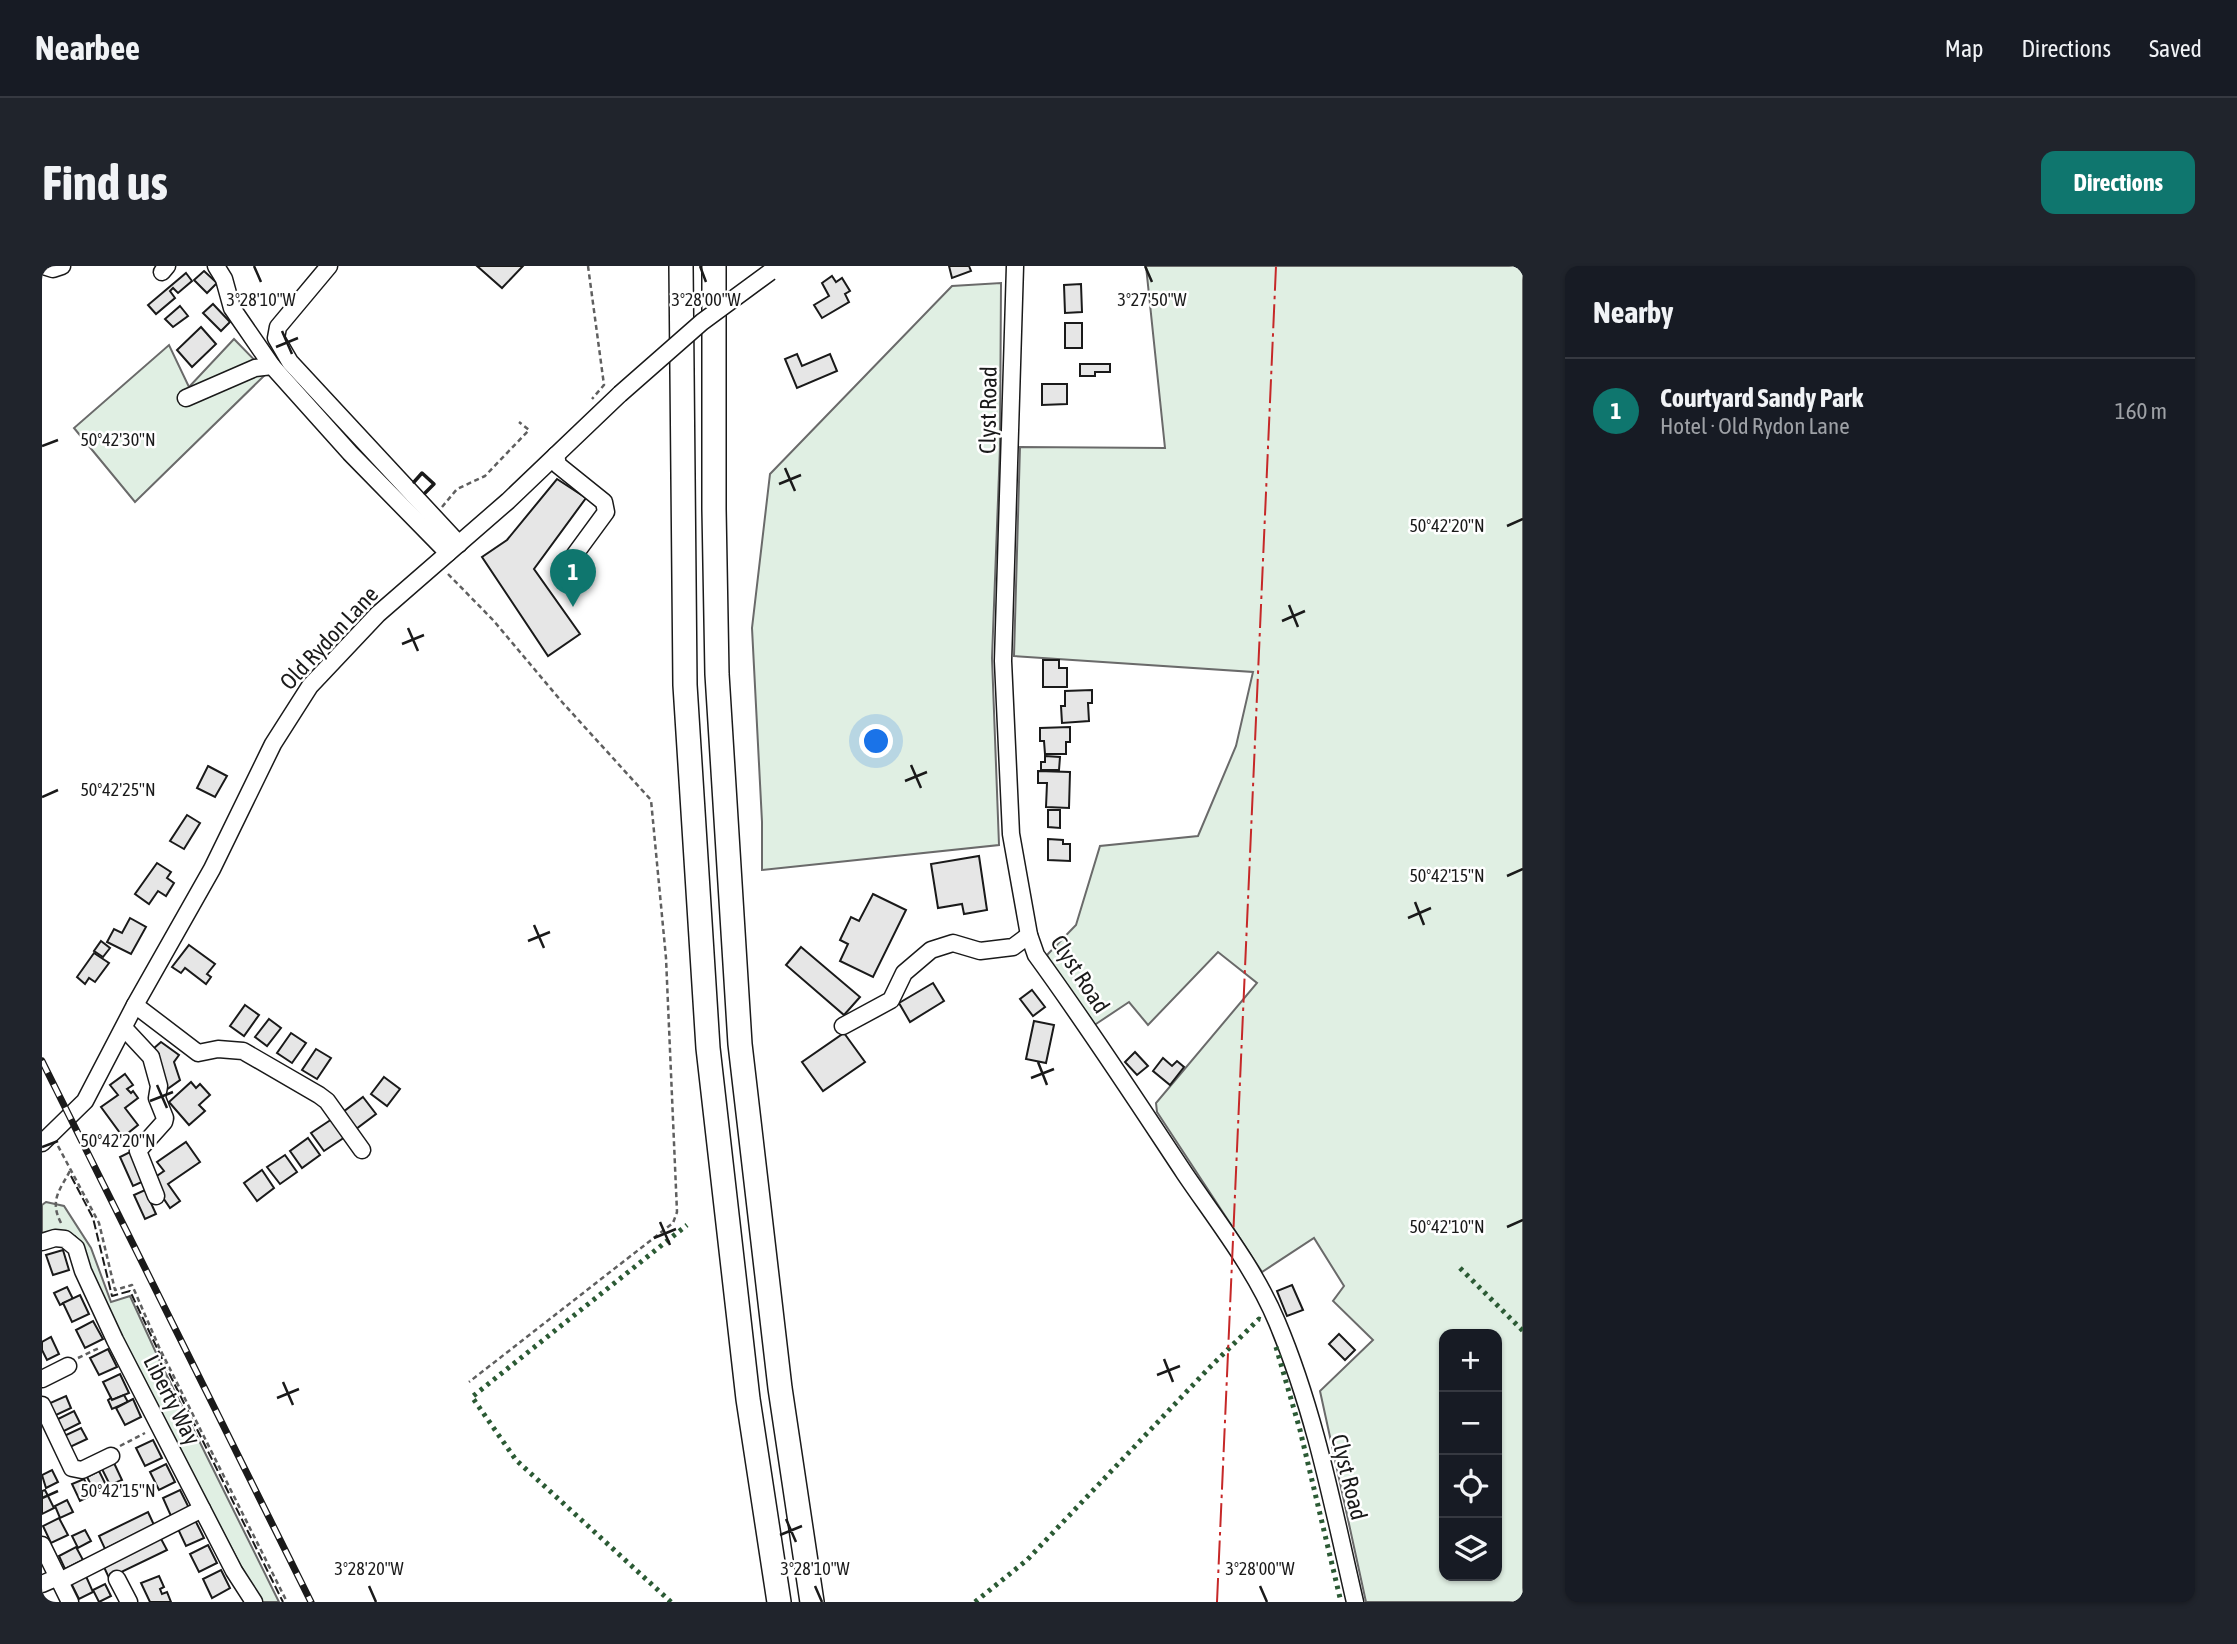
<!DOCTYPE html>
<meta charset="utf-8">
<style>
:root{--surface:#171b24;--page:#20242c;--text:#f1f3f6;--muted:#9ea1a6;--line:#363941;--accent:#0f766e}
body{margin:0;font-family:"Asap Condensed",sans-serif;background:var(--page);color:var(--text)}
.controls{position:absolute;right:21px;bottom:21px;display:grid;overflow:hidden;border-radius:14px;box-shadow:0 2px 5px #0004}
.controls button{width:63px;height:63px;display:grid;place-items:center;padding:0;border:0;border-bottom:2px solid var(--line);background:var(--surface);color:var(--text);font:35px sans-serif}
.you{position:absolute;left:835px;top:476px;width:24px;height:24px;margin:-18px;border:5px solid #fff;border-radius:50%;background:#1a73e8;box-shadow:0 0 0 10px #1a73e833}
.badge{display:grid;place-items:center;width:46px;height:46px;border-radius:50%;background:var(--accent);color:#fff;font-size:23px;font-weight:700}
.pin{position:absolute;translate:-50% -58px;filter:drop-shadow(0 2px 4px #0008)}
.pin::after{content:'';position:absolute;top:37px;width:24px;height:21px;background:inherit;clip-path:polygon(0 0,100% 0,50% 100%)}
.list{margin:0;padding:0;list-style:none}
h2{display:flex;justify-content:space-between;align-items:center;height:91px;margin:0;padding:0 28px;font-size:30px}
h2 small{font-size:23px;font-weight:400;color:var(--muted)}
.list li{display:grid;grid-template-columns:46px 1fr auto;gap:21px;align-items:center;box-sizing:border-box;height:105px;padding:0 28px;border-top:2px solid var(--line)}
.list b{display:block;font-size:26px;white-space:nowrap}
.list p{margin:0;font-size:23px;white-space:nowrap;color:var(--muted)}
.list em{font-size:23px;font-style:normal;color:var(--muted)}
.icon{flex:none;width:38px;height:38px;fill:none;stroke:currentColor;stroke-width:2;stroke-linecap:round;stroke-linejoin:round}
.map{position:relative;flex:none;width:1481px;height:1336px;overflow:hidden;border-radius:14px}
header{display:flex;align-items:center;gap:42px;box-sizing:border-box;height:98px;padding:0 35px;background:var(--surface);border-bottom:2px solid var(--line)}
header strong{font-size:33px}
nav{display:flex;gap:38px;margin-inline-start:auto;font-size:24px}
.intro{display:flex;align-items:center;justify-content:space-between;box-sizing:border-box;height:168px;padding:0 42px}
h1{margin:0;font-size:49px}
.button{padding:18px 32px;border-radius:14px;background:var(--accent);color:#fff;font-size:24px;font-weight:700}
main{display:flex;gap:42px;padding:0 42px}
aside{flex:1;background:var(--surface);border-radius:14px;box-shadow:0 2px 5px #0004}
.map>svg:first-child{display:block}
</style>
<header>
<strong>Nearbee</strong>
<nav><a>Map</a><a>Directions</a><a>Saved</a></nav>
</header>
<div class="intro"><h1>Find us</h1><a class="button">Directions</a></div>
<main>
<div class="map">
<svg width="1481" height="1336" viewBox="0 0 1481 1336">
<rect width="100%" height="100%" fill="#fff"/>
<g fill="#e0efe3" stroke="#6a6a6a" stroke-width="2" fill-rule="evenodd">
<path d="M1104,0h377v1336h-157l-46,-211 53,-51 -40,-39 11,-15 -30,-48 -52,34 -105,-160 -1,-9 101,-120 -39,-31 -70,73 -19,-23 -36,24 -37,-52 -9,-19 29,-30 24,-79 98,-10 38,-90 17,-74 -239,-16 6,-209 145,1zM1402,1068h53v242h-53z"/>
<path d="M959,17l-1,164 -8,211 7,187 -237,25v-48l-10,-194 18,-154 182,-188z"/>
<path d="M192,73l33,34 -132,129 -61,-74 95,-83 20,42z"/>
<path d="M4,936l18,4 27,42 20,54 19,-6 33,72 116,234h-19l-134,-253 -37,-81 -6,-22 -8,-10 -17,-5 -16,5v-31z"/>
</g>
<g fill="#e6e6e6" stroke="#1a1a1a" stroke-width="2">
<path d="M435,0h46l-21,22z"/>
<path d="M907,0h20l2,5 -19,7z"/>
<path d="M162,5l13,12 -10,10 -13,-13z"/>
<path d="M144,7l6,8 -14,12 -5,-5 -3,3 5,7 -19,16 -8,-9z"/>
<path d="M790,10l4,6 6,-4 8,13 -5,3 4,8 -27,16 -8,-13 15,-9 -7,-13z"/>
<path d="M1039,18l1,28 -17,1 -1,-28z"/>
<path d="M171,38l17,18 -9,9 -18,-18z"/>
<path d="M138,40l8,10 -15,11 -8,-8z"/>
<rect x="1023" y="57" width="17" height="25"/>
<path d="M159,61l15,17 -24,23 -15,-17z"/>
<path d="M755,88l5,12 28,-12 7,17 -40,17 -12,-29z"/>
<path d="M1038,98h30v8h-15v4h-15z"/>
<path d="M1000,118h25v20l-25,1z"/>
<path d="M515,213l29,19 -52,71 46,65 -32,22 -66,-99 25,-17z"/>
<path d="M1001,394h16v8h8v19h-24z"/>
<path d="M1050,424v13h-4l1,18 -27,2 -1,-17h4v-15z"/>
<path d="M1028,461v15h-4v12h-21l-1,-13h-4v-13z"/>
<path d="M1003,490l15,1 -1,13h-18v-8h4z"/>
<path d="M166,500l19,10 -12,21 -18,-9z"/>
<path d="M996,505l32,1 -1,36 -23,-1 1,-24h-9z"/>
<path d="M1006,544h12v18l-12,-1z"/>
<path d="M145,549l13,8 -16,26 -14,-8z"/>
<path d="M1006,573l15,1v4h7v17l-22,-1z"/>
<path d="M937,590l8,54 -23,4 -2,-10 -24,4 -7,-44z"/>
<path d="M115,597l14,9 -4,6 7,5 -8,13 -8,-5 -9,13 -14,-10z"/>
<path d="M831,628l33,16 -33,67 -33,-16 8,-17 -8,-4 11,-23 8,4z"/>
<path d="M88,652l16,9 -15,27 -24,-12 7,-13 8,4z"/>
<path d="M59,675l9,7 -7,9 -9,-6z"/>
<path d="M147,679l26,19 -8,10 4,3 -5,7 -21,-16 -4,5 -9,-6z"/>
<path d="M759,681l59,50 -16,18 -58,-50z"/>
<path d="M52,687l15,10 -14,19 -6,-4 -4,6 -8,-7z"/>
<path d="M891,717l11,18 -34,21 -11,-19z"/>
<path d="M990,724l13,17 -12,9 -13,-17z"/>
<path d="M203,739l14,10 -15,21 -14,-10z"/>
<path d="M227,753l12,9 -14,18 -12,-9z"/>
<path d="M992,755l20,4 -8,38 -20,-4z"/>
<path d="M249,767l15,10 -14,20 -15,-10z"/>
<path d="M802,767l21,29 -42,29 -21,-29z"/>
<path d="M119,776l18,13 -5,7 6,18 -14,10 -8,-31 1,-5 -6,-5z"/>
<path d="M274,783l15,9 -14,21 -15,-9z"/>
<path d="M1093,786l13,14 -11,9 -12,-13z"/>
<path d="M1121,792l9,8 5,-5 7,6 -14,18 -17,-14z"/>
<path d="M83,808l8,11 -6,4 4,4 2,-2 5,7 -13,10 13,17 -15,12 -22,-30 17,-12 -8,-10z"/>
<path d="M342,811l16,12 -13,17 -16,-12z"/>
<path d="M149,816l5,6 4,-4 10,11 -11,10 6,6 -16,14 -20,-23z"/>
<path d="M321,831l13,17 -20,15 -13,-17z"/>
<path d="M290,853l13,18 -21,14 -13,-18z"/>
<path d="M266,872l12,17 -18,13 -12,-17z"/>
<path d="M144,876l14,20 -32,22 12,17 -10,7 -19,-28 13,-9 -7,-9z"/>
<path d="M88,886l14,29 -11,5 -13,-29z"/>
<path d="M243,889l12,17 -17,12 -13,-17z"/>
<path d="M220,904l12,18 -17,13 -13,-18z"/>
<path d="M103,924l11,24 -11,5 -11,-24z"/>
<path d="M21,984l6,20 -16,5 -7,-20z"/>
<path d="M1250,1019l11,25 -16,6 -10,-25z"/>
<path d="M25,1021l6,12 -13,6 -6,-12z"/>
<path d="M38,1029l9,19 -17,8 -9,-19z"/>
<path d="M51,1055l10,18 -18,9 -9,-18z"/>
<path d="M1297,1068l16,16 -10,10 -16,-16z"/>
<path d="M9,1071l8,17 -12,6 -5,-10v-8z"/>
<path d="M66,1083l9,18 -18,8 -9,-17z"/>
<path d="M78,1108l9,19 -17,7 -9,-18z"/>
<path d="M82,1129l4,7 -16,7 -4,-9 3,-2 1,2z"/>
<path d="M24,1130l5,12 -17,8 -6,-12z"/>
<path d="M91,1133l8,18 -16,8 -9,-17z"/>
<path d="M32,1145l6,12 -18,9 -6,-12z"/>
<path d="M39,1162l6,11 -17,8 -6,-11z"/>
<path d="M111,1174l9,18 -17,8 -9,-18z"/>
<path d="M72,1197l8,17 -12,5 -8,-16z"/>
<path d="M124,1198l9,18 -16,8 -9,-18z"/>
<path d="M10,1204l6,12 -12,6 -4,-13z"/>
<path d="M57,1205l8,16 -12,6 -8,-16z"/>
<path d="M42,1213l8,16 -12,6 -8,-17z"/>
<path d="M3,1224l9,18 -12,6v-23z"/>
<path d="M138,1224l9,18 -18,8 -8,-18z"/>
<path d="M25,1234l6,12 -13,6 -5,-12z"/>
<path d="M106,1246l6,13 -49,24 -6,-13z"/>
<path d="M17,1252l9,17 -17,8 -8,-17z"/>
<path d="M153,1254l9,18 -18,8 -8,-17z"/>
<path d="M43,1264l6,11 -13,7 -6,-12z"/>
<path d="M118,1271l7,13 -58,28 -6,-13z"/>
<path d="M166,1279l9,18 -18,9 -9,-18z"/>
<path d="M34,1281l7,13 -18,9 -6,-13z"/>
<path d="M179,1304l9,18 -18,10 -9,-19z"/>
<path d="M43,1308l8,18 -14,7 -9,-18z"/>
<path d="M117,1310l5,11 -4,2 2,5 5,-2 4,10h-21l-9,-19z"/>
<path d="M63,1318l6,12 -12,6 -6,-12z"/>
</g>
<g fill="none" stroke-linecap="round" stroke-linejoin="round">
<defs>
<g id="minor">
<path d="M1,0l10,3 9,-3"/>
<path d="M174,0l8,13 8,29 40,58"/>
<path d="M287,0l-51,61 -2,11 14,24 169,182"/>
<path d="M973,0l-12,395 8,173 18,101 7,20c52,71 100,145 149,219 32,47 70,95 92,148 38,90 56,185 78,280"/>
<path d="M120,6l5,-6"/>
<path d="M144,132l69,-30 17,-2 78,87 98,100"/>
<path d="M514,189l2,10 46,37 2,10 -44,60"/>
<path d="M93,739l63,48 20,-4 25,2 76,44 8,6 35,49"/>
<path d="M801,760l48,-26 13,-27 27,-23 22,-7 27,8 33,-4 16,-12"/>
<path d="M82,762l27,29 8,29 -2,12 8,20 -1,4 -26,29 18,45"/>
<path d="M0,877l43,-42 50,-96 77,-136 61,-125 37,-58 68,-72 130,-113 112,-107"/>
<path d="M0,976l13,-4 10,1 11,9 7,23 32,69 119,231 20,31"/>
<path d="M0,1113l26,-13"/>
<path d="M0,1139l30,63 10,2 29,-14"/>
<path d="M0,1279l28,57"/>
<path d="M75,1313l12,23"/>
<path d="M18,1315l142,-72"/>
<path d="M0,1318l16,-7"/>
</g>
<g id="highway">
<path d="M639,0l4,419 23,363 40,351 31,203"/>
<path d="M672,0v243l3,165 23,370 40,344 32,214"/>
</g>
</defs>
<use href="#minor" stroke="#1a1a1a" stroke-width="19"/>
<use href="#highway" stroke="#1a1a1a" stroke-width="26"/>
<g stroke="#5f5f5f" stroke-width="2.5" stroke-dasharray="5 3.5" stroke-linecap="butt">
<path d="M546,0l16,119 -12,14"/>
<path d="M400,241l15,-18 28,-13 44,-46 -10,-8"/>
<path d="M406,308l45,46 69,82 89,98 15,158 11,254 -4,11 -204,159"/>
<path d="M16,880l41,77 16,67 17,-5 27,62 128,255"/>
<path d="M19,957c-12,-23 -1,-33 10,-54"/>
<path d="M36,1092l23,-11"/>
<path d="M78,1180l25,-13"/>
</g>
<use href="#minor" stroke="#fff" stroke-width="16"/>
<use href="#highway" stroke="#fff" stroke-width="23"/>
<defs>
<path id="rail" d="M0,795l269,541"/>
</defs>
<use href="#rail" stroke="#1a1a1a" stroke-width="7"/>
<use href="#rail" stroke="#fff" stroke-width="4.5" stroke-dasharray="13" stroke-linecap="butt"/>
<defs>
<path id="minor-bridge" d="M578,128l82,-72 68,-50"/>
</defs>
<use href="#minor-bridge" stroke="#1a1a1a" stroke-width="19" stroke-linecap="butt"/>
<use href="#minor-bridge" stroke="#fff" stroke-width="16"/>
<g stroke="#2b5a34" stroke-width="5" stroke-dasharray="3.5 5" stroke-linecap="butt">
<path d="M1418,1002l63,63"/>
<path d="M1234,1081l24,83 41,172"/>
<path d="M629,1336l-155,-142 -44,-63 215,-172"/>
<path d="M933,1336l52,-42 183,-193 49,-48 3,1"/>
</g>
<path stroke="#1a1a1a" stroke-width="2" stroke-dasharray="9 3.5" stroke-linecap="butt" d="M29,910l22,42 19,78 18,-5 36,76 117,235"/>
<path stroke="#1a1a1a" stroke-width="3.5" d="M372,216l8,-9 12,11 -9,9"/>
<path stroke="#c62828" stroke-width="2" stroke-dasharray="24 5 3.5 5" stroke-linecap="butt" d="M1175,1336l59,-1336"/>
</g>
<path fill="none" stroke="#1a1a1a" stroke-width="2.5" d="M212,0l7,16M658,0l6,16M1103,0l7,16M240,65l10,23M234,81l22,-9M0,180l16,-6M743,202l10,23M737,218l22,-9M1465,260l16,-7M1247,339l9,22M1240,355l23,-10M366,362l10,23M360,378l22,-9M869,499l10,23M863,515l22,-9M0,531l16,-7M1465,610l16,-7M1373,636l9,23M1366,652l23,-10M492,659l10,23M486,675l22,-9M996,796l9,23M989,812l23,-9M115,819l10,23M108,835l23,-9M0,881l16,-6M618,956l10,23M1465,961l16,-7M612,972l22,-9M1122,1093l9,23M1115,1109l23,-9M241,1116l10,23M235,1132l22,-9M0,1232l16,-7M744,1253l10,23M738,1269l22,-9M327,1320l7,16M773,1320l7,16M1218,1320l7,16"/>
<g text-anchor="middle" stroke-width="5" stroke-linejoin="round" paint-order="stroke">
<g font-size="23" fill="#1a1a1a" stroke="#fff">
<text transform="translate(946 144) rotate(-89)" y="8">Clyst Road</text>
<text transform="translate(287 372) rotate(-47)" y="8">Old Rydon Lane</text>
<text transform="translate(1038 708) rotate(57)" y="8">Clyst Road</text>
<text transform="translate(130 1134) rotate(63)" y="8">Liberty Way</text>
<text transform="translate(1307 1211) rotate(76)" y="8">Clyst Road</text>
</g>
</g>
<g font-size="18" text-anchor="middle" fill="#1a1a1a" stroke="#fff" stroke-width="5" stroke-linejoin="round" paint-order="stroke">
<text x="219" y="40">3°28'10"W</text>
<text x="664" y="40">3°28'00"W</text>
<text x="1110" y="40">3°27'50"W</text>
<text x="76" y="180">50°42'30"N</text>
<text x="1405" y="266">50°42'20"N</text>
<text x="76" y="530">50°42'25"N</text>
<text x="1405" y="616">50°42'15"N</text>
<text x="76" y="881">50°42'20"N</text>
<text x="1405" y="967">50°42'10"N</text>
<text x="76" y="1231">50°42'15"N</text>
<text x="327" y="1309">3°28'20"W</text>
<text x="773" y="1309">3°28'10"W</text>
<text x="1218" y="1309">3°28'00"W</text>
</g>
</svg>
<div class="controls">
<button>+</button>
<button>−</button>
<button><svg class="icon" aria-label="locate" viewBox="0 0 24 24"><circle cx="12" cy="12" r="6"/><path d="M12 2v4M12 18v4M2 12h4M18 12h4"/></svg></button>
<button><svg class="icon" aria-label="layers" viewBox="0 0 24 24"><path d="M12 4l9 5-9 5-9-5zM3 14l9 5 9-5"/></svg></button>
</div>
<div class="you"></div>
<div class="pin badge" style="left:531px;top:341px">1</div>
</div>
<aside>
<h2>Nearby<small></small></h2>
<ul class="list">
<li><span class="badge">1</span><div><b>Courtyard Sandy Park</b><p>Hotel · Old Rydon Lane</p></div><em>160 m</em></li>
</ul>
</aside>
</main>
